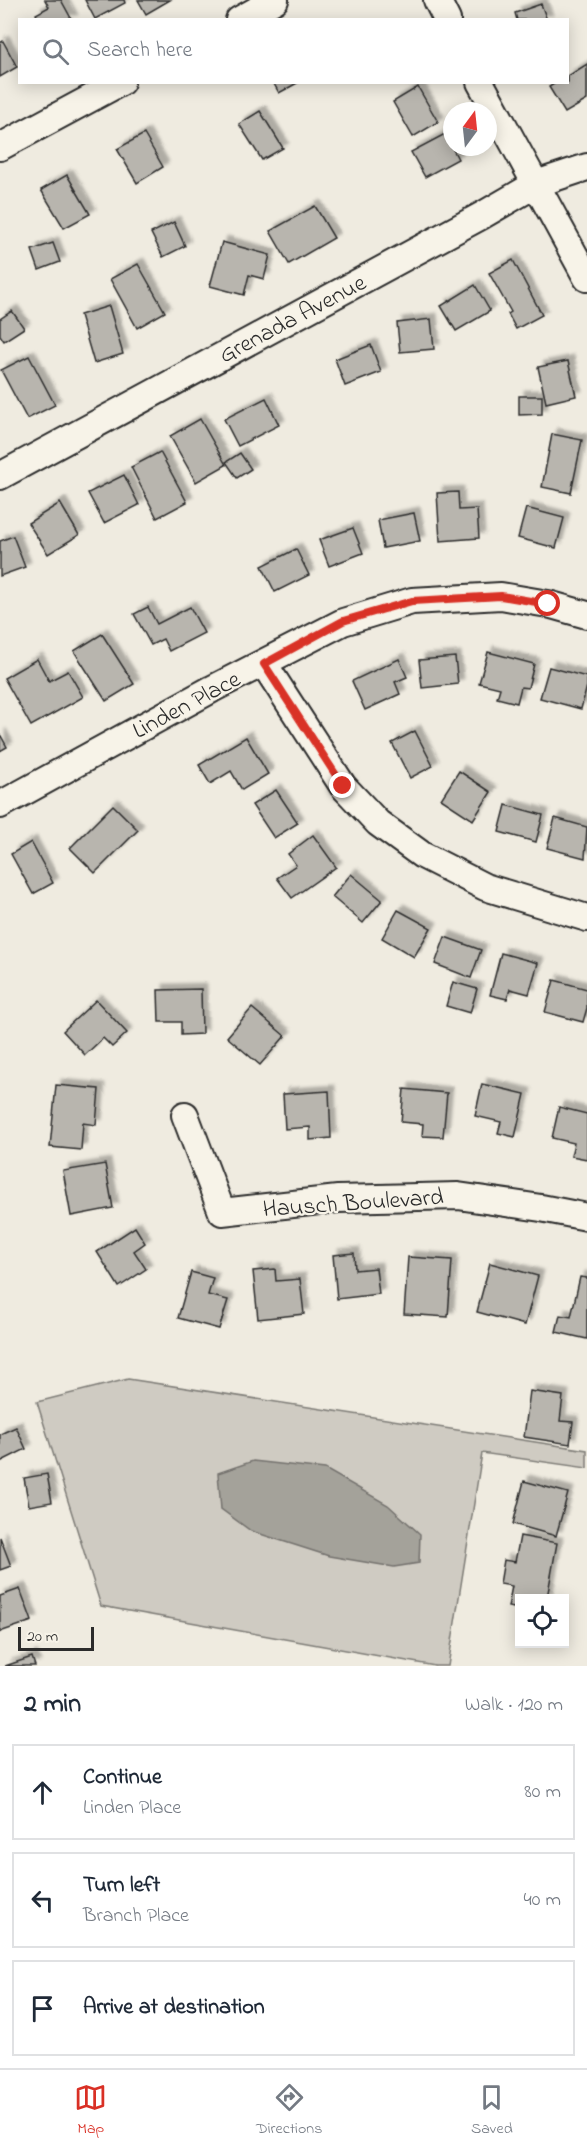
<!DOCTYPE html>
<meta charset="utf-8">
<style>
:root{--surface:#fff;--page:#f6f6f7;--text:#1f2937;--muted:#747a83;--line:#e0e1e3;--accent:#d93025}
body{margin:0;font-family:"Indie Flower",sans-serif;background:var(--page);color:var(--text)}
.controls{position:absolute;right:18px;bottom:18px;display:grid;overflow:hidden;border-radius:0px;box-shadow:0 3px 15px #0003}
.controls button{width:54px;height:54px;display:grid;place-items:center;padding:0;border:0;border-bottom:2px solid var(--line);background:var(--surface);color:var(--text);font:30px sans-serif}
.compass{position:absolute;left:443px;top:102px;width:54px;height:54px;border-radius:50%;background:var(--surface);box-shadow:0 3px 15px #0003;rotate:15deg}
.scale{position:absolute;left:18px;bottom:15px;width:76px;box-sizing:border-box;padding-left:6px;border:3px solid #2b2b2b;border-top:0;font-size:16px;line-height:21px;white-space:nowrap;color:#2b2b2b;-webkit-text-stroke:4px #f7f3e8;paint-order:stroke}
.stop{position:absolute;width:18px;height:18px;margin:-14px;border:4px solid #d93025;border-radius:50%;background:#fff}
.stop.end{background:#d93025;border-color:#fff;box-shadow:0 2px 6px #0008}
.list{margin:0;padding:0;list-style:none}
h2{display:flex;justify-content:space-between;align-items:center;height:78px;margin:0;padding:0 24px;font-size:26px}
h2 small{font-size:20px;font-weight:400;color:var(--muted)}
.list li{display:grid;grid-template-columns:39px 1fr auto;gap:18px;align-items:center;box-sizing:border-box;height:96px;margin:0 12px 12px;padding:0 12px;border:2px solid var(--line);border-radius:0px}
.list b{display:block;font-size:22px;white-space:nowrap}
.list p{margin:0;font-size:20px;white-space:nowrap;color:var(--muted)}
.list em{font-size:20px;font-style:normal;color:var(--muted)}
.icon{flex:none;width:33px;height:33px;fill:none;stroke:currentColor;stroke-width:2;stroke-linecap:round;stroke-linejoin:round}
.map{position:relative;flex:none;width:587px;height:1666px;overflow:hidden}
.search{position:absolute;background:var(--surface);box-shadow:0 3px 15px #0003;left:18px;right:18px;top:18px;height:66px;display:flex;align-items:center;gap:15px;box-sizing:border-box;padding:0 21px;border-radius:0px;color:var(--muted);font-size:22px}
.sheet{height:402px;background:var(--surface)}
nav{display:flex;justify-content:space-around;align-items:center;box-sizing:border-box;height:84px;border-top:2px solid var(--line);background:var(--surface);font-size:16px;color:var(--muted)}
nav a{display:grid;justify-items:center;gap:3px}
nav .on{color:var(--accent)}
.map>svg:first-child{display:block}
</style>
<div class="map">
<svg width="587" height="1666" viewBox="0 0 587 1666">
<defs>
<filter id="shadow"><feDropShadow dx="5.5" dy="-5.5" stdDeviation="1.5" flood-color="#0004"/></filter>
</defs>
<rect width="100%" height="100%" fill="#efebe0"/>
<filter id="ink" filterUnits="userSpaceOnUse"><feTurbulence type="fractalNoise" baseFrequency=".0167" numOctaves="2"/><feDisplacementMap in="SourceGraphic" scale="12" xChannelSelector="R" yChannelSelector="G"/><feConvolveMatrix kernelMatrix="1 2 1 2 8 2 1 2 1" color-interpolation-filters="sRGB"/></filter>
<g filter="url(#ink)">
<path fill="#cfcbc2" stroke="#7d7b76" stroke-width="1.5" d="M128,1379l459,71v18l-105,-15 -34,213h-13l-334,-60 -64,-204z"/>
<path fill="#a4a29a" stroke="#74726e" stroke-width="1.5" d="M253,1461l72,8 63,36 32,29 -1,29 -25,4 -65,-11 -78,-25 -30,-22 -3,-36z"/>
<g fill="#b8b5ae" stroke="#2b2b2b" stroke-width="1.5" filter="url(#shadow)">
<path d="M45,0h16l11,20h-33l-3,-6 13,-7z"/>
<path d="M85,0h39l1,3 -30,16z"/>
<path d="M138,0h32l-24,14z"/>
<path d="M541,4l6,16h-30l-2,-7z"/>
<path d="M3,41l14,26 -17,10v-34z"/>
<path d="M587,64v36l-22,13 -16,-26 8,-5h11v-6z"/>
<path d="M273,82h26l-20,11z"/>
<path d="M418,87l20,35 -25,15 -20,-35z"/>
<path d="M260,111l23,37 -21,12 -23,-36z"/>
<path d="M144,134l19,33 -26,16 -20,-34z"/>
<path d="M445,134l13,25 -33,18 -14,-25z"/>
<path d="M67,175l23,39 -26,14 -23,-38z"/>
<path d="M315,206l19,32 -45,26 -19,-33z"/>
<path d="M174,222l11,24 -22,11 -12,-24z"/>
<path d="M222,242l48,13 -6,24 -15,-4 -5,20 -34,-9z"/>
<path d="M53,243l7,19 -21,8 -7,-20z"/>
<path d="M513,260l29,55 -26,14 -8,-15 3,-2 -22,-39z"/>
<path d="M138,264l27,48 -28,16 -27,-49z"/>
<path d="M475,285l15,26 -34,20 -15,-25z"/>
<path d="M109,306l14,48 -29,9 -14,-48z"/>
<path d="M12,311l12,17 -20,13 -4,-6v-16z"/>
<path d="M431,319l3,30 -34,3 -3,-29z"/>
<path d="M371,345l10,27 -36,14 -10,-27z"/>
<path d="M29,356l26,49 -28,14 -26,-49z"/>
<path d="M568,361l8,35 -30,7 -8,-36z"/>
<path d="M519,396h23v18l-23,1z"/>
<path d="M266,398l13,27 -41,21 -14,-27z"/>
<path d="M200,419l26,46 -30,17 -26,-46z"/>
<path d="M552,434l30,6 -11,53 -29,-6z"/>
<path d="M160,452l27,50 -30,16 -26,-51z"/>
<path d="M240,453l11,16 -14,9 -11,-16z"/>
<path d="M124,475l15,30 -35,18 -16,-30z"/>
<path d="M458,492l1,18 18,-1 2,29 -39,3 -3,-48z"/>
<path d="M60,503l19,32 -31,19 -20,-31z"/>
<path d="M526,508l38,10 -8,30 -38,-10z"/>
<path d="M414,513l6,28 -37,7 -5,-28z"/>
<path d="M353,528l10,25 -34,13 -10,-26z"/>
<path d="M13,536l12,31 -25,9v-35z"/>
<path d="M296,549l13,26 -34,17 -13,-26z"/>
<path d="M148,607l9,17 33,-17 14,26 -35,18 -6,-12 -12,6 -17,-31z"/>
<path d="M102,634l32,50 -28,17 -32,-50z"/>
<path d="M488,652l46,12 -6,24 -7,-1 -4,16 -20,-5 3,-10 -21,-5z"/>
<path d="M455,657l3,27 -36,4 -3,-28z"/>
<path d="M37,659l12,22 19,-10 15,26 -52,29 -27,-48z"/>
<path d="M399,659l8,18 -12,5 5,12 -35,16 -13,-29z"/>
<path d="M549,667l38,10v9l-6,23 -41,-11z"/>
<path d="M415,731l18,35 -23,12 -18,-35z"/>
<path d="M0,734l7,13 -7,4z"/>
<path d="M246,737l22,37 -26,16 -11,-19 -21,13 -11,-19z"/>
<path d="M459,771l32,21 -18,28 -32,-21z"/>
<path d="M276,790l22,33 -24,15 -22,-33z"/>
<path d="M113,805l25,25 -43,43 -25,-25z"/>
<path d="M506,805l37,10 -7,27 -37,-10z"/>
<path d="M555,818l32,9 -2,31 -38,-10z"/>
<path d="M313,835l23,32 -44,31 -15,-20 19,-13 -8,-11z"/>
<path d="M31,842l22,41 -20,11 -22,-40z"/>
<path d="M351,874l31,26 -19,23 -31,-26z"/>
<path d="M398,910l33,18 -17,29 -32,-19z"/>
<path d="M445,937l36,13 -10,28 -36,-14z"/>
<path d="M501,953l37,10 -9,31 -19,-5 -3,10 -17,-4z"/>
<path d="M554,980l33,9v19l-4,14 -38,-10z"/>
<path d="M453,982l24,7 -7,24 -24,-7z"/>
<path d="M201,989l1,45 -21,1v-13h-22l-1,-32z"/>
<path d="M96,1000l31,33 -15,14 -9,-9 -18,17 -22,-24z"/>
<path d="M252,1008l33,28 -25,29 -33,-28z"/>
<path d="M482,1084l43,10 -10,43 -17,-4 3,-11 -26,-6z"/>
<path d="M56,1085l43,4 -3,36 -13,-2 -2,27 -31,-3z"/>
<path d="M404,1089l43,4 -4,44 -21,-1 1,-12 -22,-2z"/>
<path d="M329,1091l2,47 -21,2v-13l-25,2 -2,-35z"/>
<path d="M559,1107l28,7v45l-16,-3 3,-13 -22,-5z"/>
<path d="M105,1164l8,44 -42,8 -8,-45z"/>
<path d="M135,1227l10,16 -11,8 12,18 -27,18 -22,-35z"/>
<path d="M354,1253l1,17 21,-2 3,26 -42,5 -4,-44z"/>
<path d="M408,1257l44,3 -4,57 -44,-3z"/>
<path d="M490,1263l48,13 -13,49 -48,-13z"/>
<path d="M275,1269l1,12 24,-2 4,35 -46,5 -5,-48z"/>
<path d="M191,1272l22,6 -5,17 20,5 -9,29 -41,-11z"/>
<path d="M580,1277l7,1v61l-31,-7 4,-17 11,2z"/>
<path d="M530,1391l33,5 -3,25 13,1 -3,22 -46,-7z"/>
<path d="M16,1427l10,22 -26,13v-28z"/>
<path d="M47,1474l5,28 -23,4 -5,-28z"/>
<path d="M524,1481l44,12 -12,43 -43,-12z"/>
<path d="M520,1536l37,7 -10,55h-27v11l-12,-2 4,-21 -12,-2 4,-24 11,2z"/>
<path d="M0,1537l11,29 -11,4z"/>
<path d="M20,1589l12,32 -32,11v-36z"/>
<path d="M32,1657l3,9h-30z"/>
</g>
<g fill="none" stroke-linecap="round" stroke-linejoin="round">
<defs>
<g id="minor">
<path d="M437,0l10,20"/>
<path d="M239,20l36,-20"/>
<path d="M480,82l107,196"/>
<path d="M0,147l121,-65"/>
<path d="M0,476l481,-260 55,-32 51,-17"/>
<path d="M264,664l79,122 35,37 44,32 63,32 102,31"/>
<path d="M0,805l212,-116 131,-67 69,-21 89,-5 47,8 39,11"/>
<path d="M185,1115l37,97 116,-13 120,-3 83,12 46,9"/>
</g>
</defs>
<use href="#minor" stroke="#2b2b2b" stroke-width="30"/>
<use href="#minor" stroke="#f7f3e8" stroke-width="26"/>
</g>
</g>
<g fill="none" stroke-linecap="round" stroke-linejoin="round" filter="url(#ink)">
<path stroke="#d93025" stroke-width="8" d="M343,786l-79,-122 79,-43 69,-20 89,-5 47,8"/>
</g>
<g text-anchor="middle" stroke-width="4.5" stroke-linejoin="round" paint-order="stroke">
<g font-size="24" fill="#2b2b2b" stroke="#f7f3e8">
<text transform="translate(292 318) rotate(-28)" y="8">Grenada Avenue</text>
<text transform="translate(186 704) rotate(-28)" y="8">Linden Place</text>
<text transform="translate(353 1202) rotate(-4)" y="8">Hausch Boulevard</text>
</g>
</g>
</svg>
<div class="controls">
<button><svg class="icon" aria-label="locate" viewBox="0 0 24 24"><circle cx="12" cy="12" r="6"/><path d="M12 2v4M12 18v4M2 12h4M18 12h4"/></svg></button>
</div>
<svg class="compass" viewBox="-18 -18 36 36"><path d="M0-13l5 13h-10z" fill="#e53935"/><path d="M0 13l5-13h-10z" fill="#747a83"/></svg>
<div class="scale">20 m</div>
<div class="stop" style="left:548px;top:604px"></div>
<div class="stop end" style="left:343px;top:786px"></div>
<div class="search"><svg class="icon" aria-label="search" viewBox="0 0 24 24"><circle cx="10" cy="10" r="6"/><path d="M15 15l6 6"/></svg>Search here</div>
</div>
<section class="sheet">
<h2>2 min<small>Walk · 120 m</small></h2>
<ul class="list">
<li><svg class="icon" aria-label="ahead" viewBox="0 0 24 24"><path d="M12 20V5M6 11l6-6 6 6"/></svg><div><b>Continue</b><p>Linden Place</p></div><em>80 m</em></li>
<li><svg class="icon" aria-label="left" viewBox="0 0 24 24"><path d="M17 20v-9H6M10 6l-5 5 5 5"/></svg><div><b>Turn left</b><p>Branch Place</p></div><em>40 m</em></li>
<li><svg class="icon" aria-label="arrive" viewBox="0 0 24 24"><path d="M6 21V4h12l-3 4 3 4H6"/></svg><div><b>Arrive at destination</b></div></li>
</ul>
</section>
<nav>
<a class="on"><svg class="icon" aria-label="map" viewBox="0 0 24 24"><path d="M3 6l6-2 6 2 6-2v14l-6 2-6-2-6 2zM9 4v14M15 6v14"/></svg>Map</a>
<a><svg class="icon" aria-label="directions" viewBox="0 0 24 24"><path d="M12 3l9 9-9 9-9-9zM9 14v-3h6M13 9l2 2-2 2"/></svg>Directions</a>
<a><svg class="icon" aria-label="saved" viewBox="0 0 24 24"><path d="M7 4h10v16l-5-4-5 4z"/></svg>Saved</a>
</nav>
